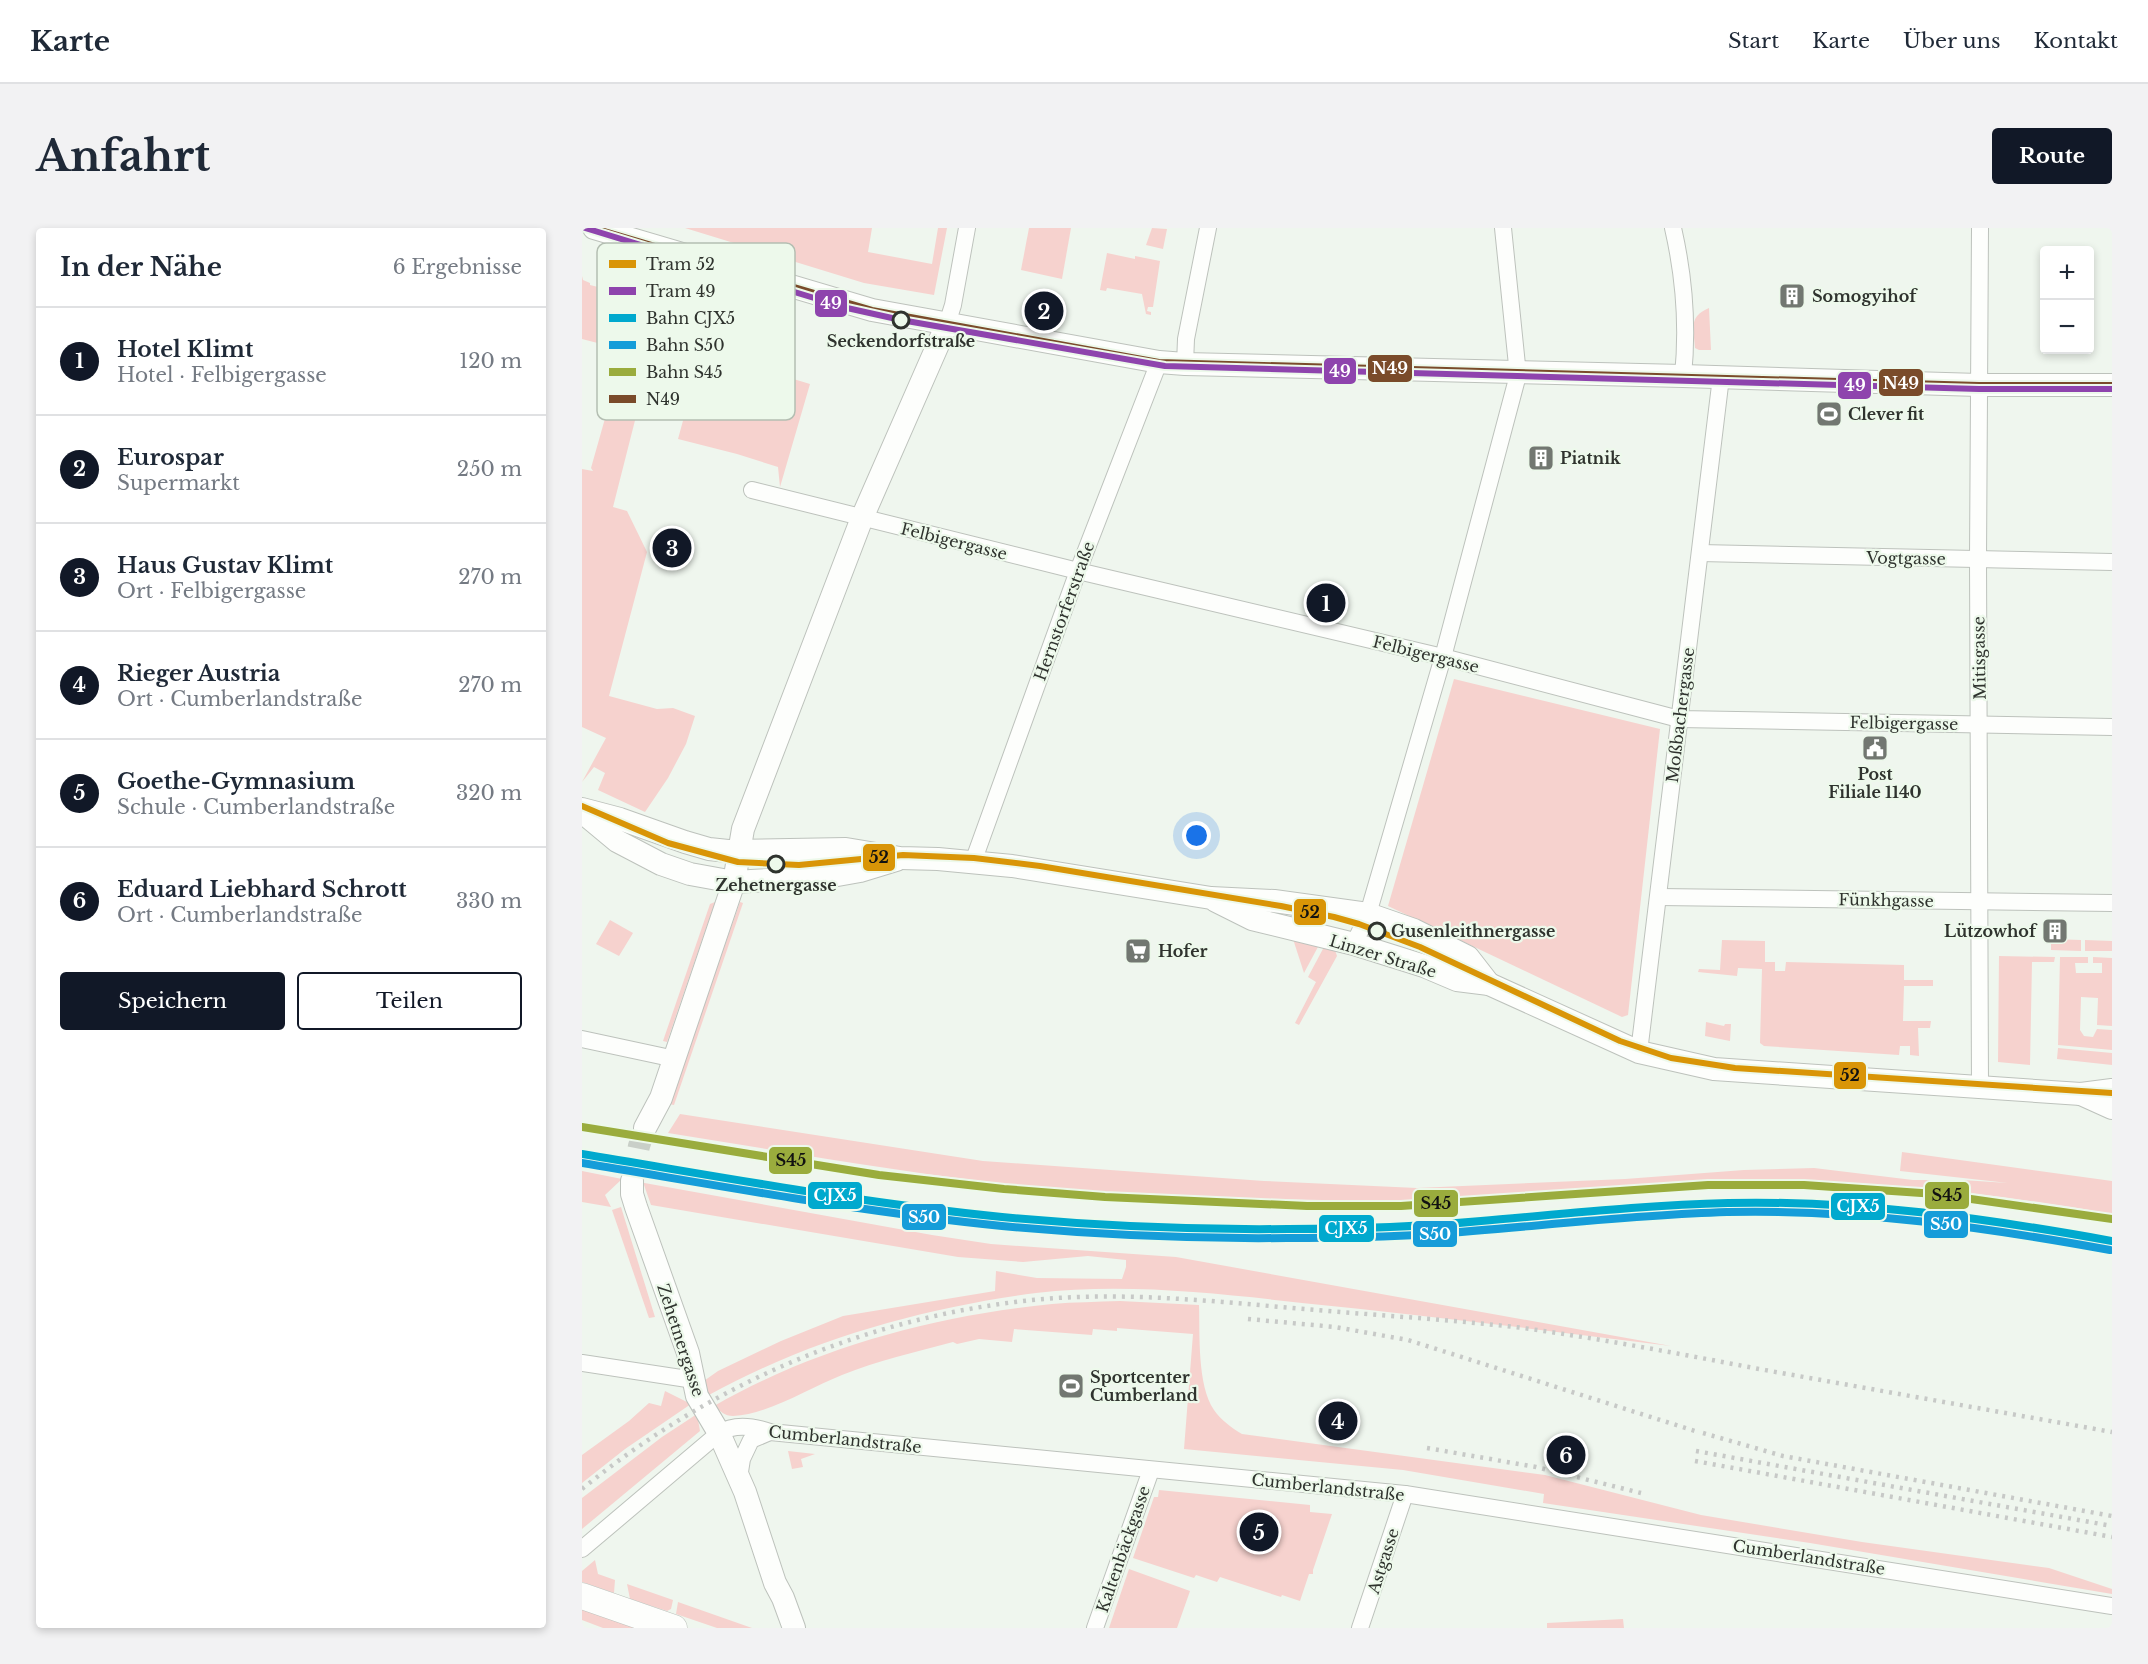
<!DOCTYPE html>
<html lang="de">
<meta charset="utf-8">
<style>
:root{--surface:#fff;--page:#f2f2f3;--text:#1f2937;--muted:#747a83;--line:#e0e1e3;--accent:#111827}
body{margin:0;font-family:"Libre Baskerville",serif;background:var(--page);color:var(--text)}
.controls{position:absolute;right:18px;top:18px;display:grid;overflow:hidden;border-radius:6px;box-shadow:0 3px 9px #0003}
.controls button{width:54px;height:54px;display:grid;place-items:center;padding:0;border:0;border-bottom:2px solid var(--line);background:var(--surface);color:var(--text);font:30px sans-serif}
.you{position:absolute;left:615px;top:608px;width:21px;height:21px;margin:-15px;border:4px solid #fff;border-radius:50%;background:#1a73e8;box-shadow:0 0 0 9px #1a73e833}
.badge{display:grid;place-items:center;width:39px;height:39px;border-radius:50%;background:var(--accent);color:#fff;font-size:20px;font-weight:700}
.pin{position:absolute;translate:-50% -50%;border:3px solid #fff;box-shadow:0 2px 6px #0006}
.list{margin:0;padding:0;list-style:none}
h2{display:flex;justify-content:space-between;align-items:center;height:78px;margin:0;padding:0 24px;font-size:26px}
h2 small{font-size:20px;font-weight:400;color:var(--muted)}
.list li{display:grid;grid-template-columns:39px 1fr auto;gap:18px;align-items:center;box-sizing:border-box;height:108px;padding:0 24px;border-top:2px solid var(--line)}
.list b{display:block;font-size:22px;white-space:nowrap}
.list p{margin:0;font-size:20px;white-space:nowrap;color:var(--muted)}
.list em{font-size:20px;font-style:normal;color:var(--muted)}
.actions{display:flex;gap:12px;padding:18px 24px}
.actions a{flex:1;padding:14px 0;border:2px solid var(--accent);border-radius:6px;text-align:center;font-size:21px;color:var(--accent)}
.actions .main{background:var(--accent);color:#fff}
.map{position:relative;flex:none;width:1530px;height:1400px;overflow:hidden;border-radius:6px}
header{display:flex;align-items:center;gap:36px;box-sizing:border-box;height:84px;padding:0 30px;background:var(--surface);border-bottom:2px solid var(--line)}
header strong{font-size:28px}
nav{display:flex;gap:33px;margin-inline-start:auto;font-size:21px}
.intro{display:flex;align-items:center;justify-content:space-between;box-sizing:border-box;height:144px;padding:0 36px}
h1{margin:0;font-size:42px}
.button{padding:15px 27px;border-radius:6px;background:var(--accent);color:#fff;font-size:21px;font-weight:700}
main{display:flex;gap:36px;padding:0 36px}
aside{flex:1;background:var(--surface);border-radius:6px;box-shadow:0 3px 9px #0003}
.map>svg:first-child{display:block}
</style>
<header>
<strong>Karte</strong>
<nav><a>Start</a><a>Karte</a><a>Über uns</a><a>Kontakt</a></nav>
</header>
<div class="intro"><h1>Anfahrt</h1><a class="button">Route</a></div>
<main>
<aside>
<h2>In der Nähe<small>6 Ergebnisse</small></h2>
<ul class="list">
<li><span class="badge">1</span><div><b>Hotel Klimt</b><p>Hotel · Felbigergasse</p></div><em>120 m</em></li>
<li><span class="badge">2</span><div><b>Eurospar</b><p>Supermarkt</p></div><em>250 m</em></li>
<li><span class="badge">3</span><div><b>Haus Gustav Klimt</b><p>Ort · Felbigergasse</p></div><em>270 m</em></li>
<li><span class="badge">4</span><div><b>Rieger Austria</b><p>Ort · Cumberlandstraße</p></div><em>270 m</em></li>
<li><span class="badge">5</span><div><b>Goethe-Gymnasium</b><p>Schule · Cumberlandstraße</p></div><em>320 m</em></li>
<li><span class="badge">6</span><div><b>Eduard Liebhard Schrott</b><p>Ort · Cumberlandstraße</p></div><em>330 m</em></li>
</ul>
<div class="actions"><a class="main">Speichern</a><a>Teilen</a></div>
</aside>
<div class="map">
<svg width="1530" height="1400" viewBox="0 0 1530 1400">
<rect width="100%" height="100%" fill="#eff6ee"/>
<g fill="#f6d2ce">
<path d="M103,0h187l-4,24 64,12 6,-36h9l-13,67 -70,-12z"/>
<path d="M447,0h42l-9,51 -41,-9z"/>
<path d="M570,0l15,1 -4,20 -17,-4z"/>
<path d="M525,25l28,6v-3l25,5 -7,46h-5l-1,4 4,1v3l-5,-1 -4,-20 -35,-6 -1,3 -6,-1z"/>
<path d="M0,48l1,4 7,3v2l8,2 2,-2 20,6v2l19,5 -6,22 -9,-1 -7,29 -35,-9z"/>
<path d="M1127,80l2,42h-12l-4,-2c-1,-20 -7,-31 14,-40z"/>
<path d="M48,102l180,54 -30,103 -2,-20 -41,-13 -59,-15 12,-44 -46,-10 -31,122 14,4 20,41 -38,144 48,13 16,-1 22,8 -9,28 -18,34 -23,34 -47,-22 7,-17 -11,-6 -12,15 24,-44 -24,-11v-258l11,2 -2,-3z"/>
<path d="M872,451l206,50 -32,286 -6,2 -234,-111z"/>
<path d="M133,674l-48,140 -4,-1 47,-137z"/>
<path d="M158,674l3,1 -69,202 -5,-1z"/>
<path d="M28,692l23,13 -14,23 -23,-12z"/>
<path d="M711,711l26,6 -15,28z"/>
<path d="M1469,711l30,1v11l-30,-1z"/>
<path d="M1140,712l43,1v21h10v9h10l1,-9 118,3v15h29v6h-29l-1,35h28l-1,7h-12l1,28 -9,-1v-9h-10l-1,9 -135,-9 -4,-3 2,-74 -24,-1 -1,8 -39,-4 1,-3 21,1z"/>
<path d="M1503,712l27,1v10h-27z"/>
<path d="M742,719l11,3 2,6 -38,69 -4,-2 21,-41 -8,-5z"/>
<path d="M1417,728l56,1 -1,5h-22l-2,103 -32,-3z"/>
<path d="M1478,729h28v6h-13l1,10h26v-10h-9v-6l19,1v68l-15,-1 1,-27 -17,-1 -1,33 4,6 9,1 4,-8 15,1v20l-54,-5z"/>
<path d="M1124,794l18,4 1,-2h6l-1,17 -25,-5z"/>
<path d="M1476,820l54,5v12l-55,-6z"/>
<path d="M98,886l303,47 281,20 153,7 208,-9 119,-9 70,-2 99,12h49l46,3 -108,-12 2,-19 210,29v33c-135,-24 -269,-37 -406,-33 -24,1 -49,4 -73,6 -68,6 -136,14 -204,14 -126,0 -253,-3 -379,-13 -128,-11 -255,-35 -382,-55z"/>
<path d="M0,943l40,8 -17,16 6,12 -29,-5z"/>
<path d="M57,954l293,53 59,9 185,13 495,89c-123,-15 -245,-31 -369,-43 -87,-10 -178,-20 -266,-10 -114,15 -228,47 -329,103l-6,-13 17,-12 63,-30 62,-25 152,-25 1,-20 41,7 85,1 4,-12v-7l-38,-4 -65,6 -65,-5 -307,-52 -7,-20z"/>
<path d="M39,979l34,110 -6,1 -37,-108z"/>
<path d="M538,1073l79,4c1,29 -2,80 15,105 7,10 18,18 28,24l303,41 156,40 161,27 187,26 63,21v5l-302,-51 -267,-40 1,-9 -141,-24 -219,-21 9,-115 -76,-6v3l-24,-2 -1,6 -78,-6 -2,13 -33,-3 -22,5 -4,-2c-38,10 -76,19 -111,33 -33,13 -73,39 -109,41 -8,0 -13,-5 -19,-10 103,-59 220,-90 338,-102 22,-2 45,-2 68,-3z"/>
<path d="M83,1163l26,13 -66,45 -43,34v-28l47,-34 20,-18 12,3z"/>
<path d="M115,1186l3,17 -118,98v-31l80,-61z"/>
<path d="M206,1223l27,3 -14,5 2,8 -11,2z"/>
<path d="M577,1262l151,15v7l22,2 -19,56v4h-4l-9,27 -18,-6 -1,2 -61,-20 -3,5 -21,-7 -2,3 -61,-20 21,-61h4z"/>
<path d="M13,1332l3,14 17,6 -1,13 -32,-11v-11z"/>
<path d="M547,1341l61,22 -13,37h-68z"/>
<path d="M45,1356l46,16 -2,9 -4,2 -37,-12z"/>
<path d="M96,1374l74,26h-35l-41,-14z"/>
<path d="M0,1380l54,20h-33l-21,-8z"/>
<path d="M1041,1391l1,9h-77v-5z"/>
</g>
<g fill="none" stroke-linecap="round" stroke-linejoin="round">
<path stroke="#c9cfc8" stroke-width="22" stroke-dasharray="22 11" stroke-linecap="butt" d="M50,953l7,-35 6,-18"/>
<defs>
<g id="street">
<path d="M1091,0c11,48 15,99 10,148"/>
<path d="M1398,0l-2,331 2,529"/>
<path d="M365,96l6,-19 14,-77"/>
<path d="M603,136l1,-25 22,-111"/>
<path d="M170,262l326,81 365,86 236,62 433,8"/>
<path d="M1118,325l412,9"/>
<path d="M391,634l105,-291 81,-209"/>
<path d="M1077,669l453,6"/>
<path d="M772,716l14,-30 75,-257 75,-282 -15,-147"/>
<path d="M0,811l93,20"/>
<path d="M1057,824l82,-675"/>
<path d="M0,1135l112,17"/>
<path d="M157,1250l3,-19 9,-19 19,-8"/>
<path d="M0,1321l137,-116c16,-10 34,-7 51,-1l635,62 707,112"/>
<path d="M513,1400l56,-158"/>
<path d="M778,1400l45,-134"/>
</g>
<g id="secondary">
<path d="M12,0l278,82 287,52 26,2 498,12 296,9h133"/>
<path d="M0,581l38,10 65,23 24,7 19,2 118,-2 54,9 38,1 74,7 199,32 63,3 94,13 46,16 54,27 21,27"/>
<path d="M0,584l35,29 44,23 29,10 44,8 98,-6 28,-5 36,-11"/>
<path d="M634,673l36,18 102,25 70,22 33,14 32,4 150,68 75,17 367,25 31,-4"/>
<path d="M1499,866l31,14"/>
<path d="M63,900l16,-30 73,-216 9,-53 119,-311 85,-194"/>
<path d="M50,953v13l4,13 52,146 9,43 22,37 26,59 30,91 8,15 11,30"/>
</g>
<path id="primary" d="M0,1368l92,32"/>
</defs>
<use href="#street" stroke="#bdc2bc" stroke-width="18"/>
<use href="#secondary" stroke="#bdc2bc" stroke-width="24"/>
<use href="#primary" stroke="#bdc2bc" stroke-width="27"/>
<use href="#street" stroke="#fdfefc" stroke-width="16"/>
<use href="#secondary" stroke="#fdfefc" stroke-width="22"/>
<use href="#primary" stroke="#fdfefc" stroke-width="26"/>
<g stroke="#c7c9c7" stroke-width="4.5" stroke-dasharray="3 6" stroke-linecap="butt">
<path d="M666,1091l87,8 73,13 287,91"/>
<path d="M1121,1205l80,23 329,60"/>
<path d="M845,1220l109,19 105,26"/>
<path d="M1114,1223l416,75"/>
<path d="M1113,1233l417,76"/>
<path d="M0,1261c125,-102 273,-167 433,-187 100,-13 202,0 302,8 69,6 138,10 206,18 79,11 158,26 236,41 118,21 235,42 353,63"/>
</g>
<defs>
<path id="bus-1" d="M12,0l278,82 287,52 820,23h133"/>
</defs>
<use href="#bus-1" stroke="#edf9eb" stroke-width="10"/>
<use href="#bus-1" stroke="#7a4b2a" stroke-width="6"/>
<defs>
<path id="rail-1" d="M0,926c140,23 279,49 420,63 95,9 191,13 286,12 65,0 129,-2 193,-8 82,-7 164,-16 247,-18 129,-3 257,15 384,38"/>
<path id="rail-2" d="M0,935c140,23 279,49 420,63 95,9 190,13 285,12 49,0 98,-1 147,-4 98,-7 195,-19 293,-22 129,-3 257,15 383,38"/>
<path id="rail-3" d="M0,899l297,48 125,14 101,8 202,9h94l307,-21h96l132,9 176,25"/>
</defs>
<use href="#rail-1" stroke="#edf9eb" stroke-width="12"/>
<use href="#rail-2" stroke="#edf9eb" stroke-width="12"/>
<use href="#rail-3" stroke="#edf9eb" stroke-width="12"/>
<use href="#rail-1" stroke="#00a9ce" stroke-width="8"/>
<use href="#rail-2" stroke="#159dd9" stroke-width="8"/>
<use href="#rail-3" stroke="#9aac3d" stroke-width="8"/>
<defs>
<path id="tram-1" d="M0,578l86,37 70,19 61,3 104,-10 71,3 66,8 241,40 53,11 25,7 61,23 200,94 51,17 64,10 377,25"/>
<path id="tram-2" d="M3,0l262,80 54,12 264,46 814,23h133"/>
</defs>
<use href="#tram-1" stroke="#edf9eb" stroke-width="10"/>
<use href="#tram-2" stroke="#edf9eb" stroke-width="10"/>
<use href="#tram-1" stroke="#d99507" stroke-width="6"/>
<use href="#tram-2" stroke="#8e44ad" stroke-width="6"/>
</g>
<defs>
<symbol id="building-square" viewBox="-11 -11 22 22"><rect x="-9" y="-9" width="18" height="18" rx="4" fill="#727771" stroke="#edf9eb"/><path d="M-4-6H4V6H1V3H-1V6H-4ZM-2.5-4.3h1.7v1.8h-1.7ZM.8-4.3h1.7v1.8H.8ZM-2.5-1h1.7V.8h-1.7ZM.8-1h1.7V.8H.8Z" fill="#fff"/></symbol>
<symbol id="stadium-square" viewBox="-11 -11 22 22"><rect x="-9" y="-9" width="18" height="18" rx="4" fill="#727771" stroke="#edf9eb"/><path d="M0-5a6.5 5 0 1 0 0 10a6.5 5 0 1 0 0-10ZM-3.5-1.8h7v3.6h-7Z" fill="#fff"/></symbol>
<symbol id="civic-square" viewBox="-11 -11 22 22"><rect x="-9" y="-9" width="18" height="18" rx="4" fill="#727771" stroke="#edf9eb"/><path d="M-.6-6.5H3V-4.5H.6V-3L4-1V1h2V6H-6V1h2V-1L-.6-3ZM-1.2 2.5V6h2.4V2.5Z" fill="#fff"/></symbol>
<symbol id="supermarket-square" viewBox="-11 -11 22 22"><rect x="-9" y="-9" width="18" height="18" rx="4" fill="#727771" stroke="#edf9eb"/><path d="M-6-5.5h2.5l.6 2H6L4.5 2H-2.5L-4.4-4H-6ZM-1.5 3.2a1.3 1.3 0 1 0 .1 0ZM3 3.2a1.3 1.3 0 1 0 .1 0Z" fill="#fff"/></symbol>
</defs>
<g fill-rule="evenodd">
<use href="#building-square" x="1195" y="53" width="30" height="30"/>
<use href="#stadium-square" x="1232" y="171" width="30" height="30"/>
<use href="#building-square" x="944" y="215" width="30" height="30"/>
<use href="#civic-square" x="1278" y="505" width="30" height="30"/>
<use href="#building-square" x="1458" y="688" width="30" height="30"/>
<use href="#supermarket-square" x="541" y="708" width="30" height="30"/>
<use href="#stadium-square" x="474" y="1143" width="30" height="30"/>
</g>
<g fill="#edf9eb" stroke="#2f332e" stroke-width="3">
<circle cx="319" cy="92" r="8"/>
<circle cx="194" cy="636" r="8"/>
<circle cx="795" cy="703" r="8"/>
</g>
<g text-anchor="middle" stroke-width="4.5" stroke-linejoin="round" paint-order="stroke">
<g font-size="16" font-weight="bold" fill="#2f332e" stroke="#edf9eb" text-anchor="start">
<text x="1230" y="74">Somogyihof</text>
<text x="1266" y="192">Clever fit</text>
<text x="978" y="236">Piatnik</text>
<text x="1293" y="552" text-anchor="middle">Post<tspan x="1293" dy="18">Filiale 1140</tspan></text>
<text x="1454" y="709" text-anchor="end">Lützowhof</text>
<text x="576" y="729">Hofer</text>
<text x="508" y="1155">Sportcenter<tspan x="508" dy="18">Cumberland</tspan></text>
</g>
<g font-size="16" font-weight="bold" fill="#2f332e" stroke="#edf9eb">
<text x="319" y="119">Seckendorfstraße</text>
<text x="194" y="663">Zehetnergasse</text>
<text x="809" y="709" text-anchor="start">Gusenleithnergasse</text>
</g>
<g font-size="16" fill="#2f332e" stroke="#edf9eb">
<text transform="translate(372 313) rotate(14)" y="6">Felbigergasse</text>
<text transform="translate(1324 330) rotate(1)" y="6">Vogtgasse</text>
<text transform="translate(482 383) rotate(-70)" y="6">Hernstorferstraße</text>
<text transform="translate(844 426) rotate(14)" y="6">Felbigergasse</text>
<text transform="translate(1397 430) rotate(-91)" y="6">Mitisgasse</text>
<text transform="translate(1098 487) rotate(-83)" y="6">Moßbachergasse</text>
<text transform="translate(1322 495) rotate(1)" y="6">Felbigergasse</text>
<text transform="translate(1304 672) rotate(1)" y="6">Fünkhgasse</text>
<text transform="translate(801 728) rotate(17)" y="6">Linzer Straße</text>
<text transform="translate(99 1112) rotate(72)" y="6">Zehetnergasse</text>
<text transform="translate(263 1211) rotate(6)" y="6">Cumberlandstraße</text>
<text transform="translate(746 1259) rotate(6)" y="6">Cumberlandstraße</text>
<text transform="translate(541 1321) rotate(-71)" y="6">Kaltenbäckgasse</text>
<text transform="translate(1227 1329) rotate(9)" y="6">Cumberlandstraße</text>
<text transform="translate(801 1333) rotate(-72)" y="6">Astgasse</text>
</g>
</g>
<rect x="15" y="15" width="198" height="177" rx="9" fill="#edf9eb" stroke="#b4beb2" stroke-width="1.5"/>
<rect x="27" y="32" width="27" height="8" fill="#d99507"/>
<rect x="27" y="59" width="27" height="8" fill="#8e44ad"/>
<rect x="27" y="86" width="27" height="8" fill="#00a9ce"/>
<rect x="27" y="113" width="27" height="8" fill="#159dd9"/>
<rect x="27" y="140" width="27" height="8" fill="#9aac3d"/>
<rect x="27" y="167" width="27" height="8" fill="#7a4b2a"/>
<g font-size="16" fill="#2f332e">
<text x="64" y="42">Tram 52</text>
<text x="64" y="69">Tram 49</text>
<text x="64" y="96">Bahn CJX5</text>
<text x="64" y="123">Bahn S50</text>
<text x="64" y="150">Bahn S45</text>
<text x="64" y="177">N49</text>
</g>
<g stroke="#edf9eb" stroke-width="2">
<rect x="232" y="61" width="34" height="29" rx="6" fill="#8e44ad"/>
<rect x="785" y="126" width="46" height="29" rx="6" fill="#7a4b2a"/>
<rect x="741" y="129" width="34" height="28" rx="6" fill="#8e44ad"/>
<rect x="1296" y="140" width="46" height="29" rx="6" fill="#7a4b2a"/>
<rect x="1255" y="143" width="35" height="29" rx="6" fill="#8e44ad"/>
<rect x="280" y="615" width="34" height="29" rx="6" fill="#d99507"/>
<rect x="711" y="670" width="34" height="28" rx="6" fill="#d99507"/>
<rect x="1251" y="833" width="34" height="29" rx="6" fill="#d99507"/>
<rect x="186" y="918" width="45" height="29" rx="6" fill="#9aac3d"/>
<rect x="225" y="953" width="56" height="29" rx="6" fill="#00a9ce"/>
<rect x="1342" y="953" width="46" height="29" rx="6" fill="#9aac3d"/>
<rect x="831" y="961" width="46" height="29" rx="6" fill="#9aac3d"/>
<rect x="1248" y="964" width="56" height="29" rx="6" fill="#00a9ce"/>
<rect x="319" y="975" width="46" height="28" rx="6" fill="#159dd9"/>
<rect x="1341" y="982" width="46" height="29" rx="6" fill="#159dd9"/>
<rect x="736" y="986" width="57" height="29" rx="6" fill="#00a9ce"/>
<rect x="830" y="992" width="46" height="28" rx="6" fill="#159dd9"/>
</g>
<g font-size="16" text-anchor="middle" font-weight="bold" fill="#fff">
<text x="249" y="81">49</text>
<text x="808" y="146">N49</text>
<text x="758" y="149">49</text>
<text x="1319" y="161">N49</text>
<text x="1273" y="163">49</text>
<text x="253" y="973">CJX5</text>
<text x="1276" y="984">CJX5</text>
<text x="342" y="995">S50</text>
<text x="1364" y="1002">S50</text>
<text x="764" y="1006">CJX5</text>
<text x="853" y="1012">S50</text>
</g>
<g font-size="16" text-anchor="middle" font-weight="bold" fill="#111">
<text x="297" y="635">52</text>
<text x="728" y="690">52</text>
<text x="1268" y="853">52</text>
<text x="209" y="938">S45</text>
<text x="1365" y="973">S45</text>
<text x="854" y="981">S45</text>
</g>
</svg>
<div class="controls">
<button>+</button>
<button>−</button>
</div>
<div class="you"></div>
<div class="pin badge" style="left:744px;top:375px">1</div>
<div class="pin badge" style="left:462px;top:83px">2</div>
<div class="pin badge" style="left:90px;top:320px">3</div>
<div class="pin badge" style="left:756px;top:1193px">4</div>
<div class="pin badge" style="left:677px;top:1304px">5</div>
<div class="pin badge" style="left:984px;top:1227px">6</div>
</div>
</main>
